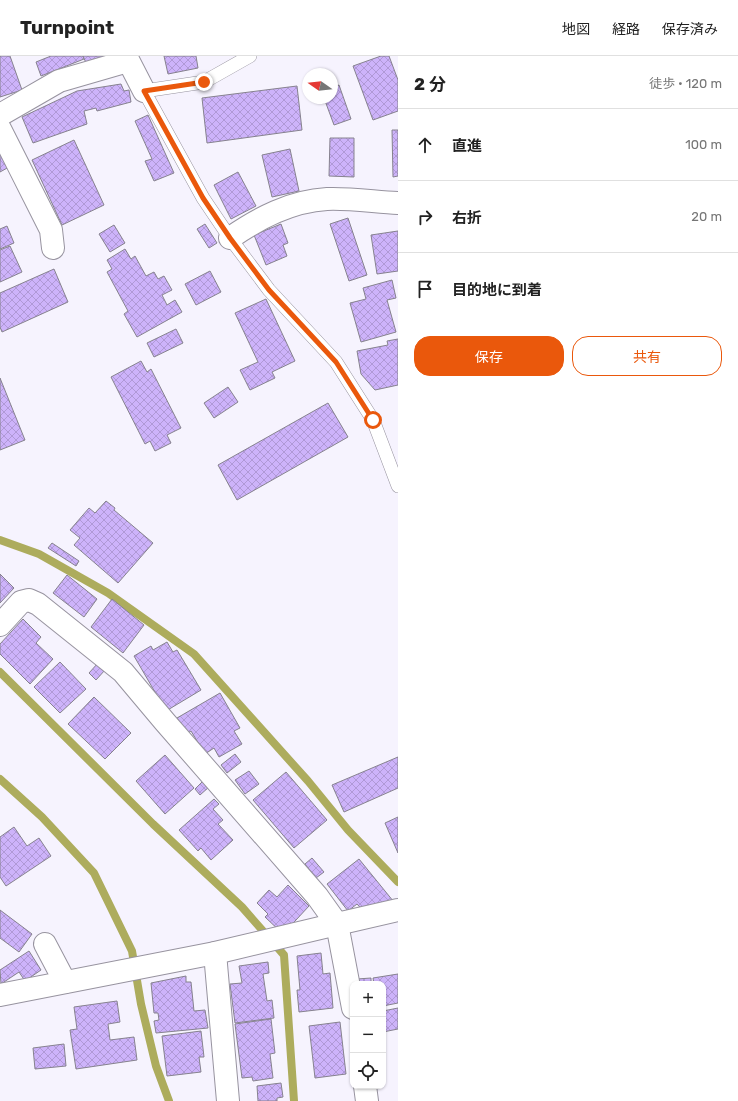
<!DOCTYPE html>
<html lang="ja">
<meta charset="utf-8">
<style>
:root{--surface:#fff;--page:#f6f6f6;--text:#222;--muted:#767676;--line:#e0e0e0;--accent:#ea580c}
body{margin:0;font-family:Rubik,"Noto Sans JP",sans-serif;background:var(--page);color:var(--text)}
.controls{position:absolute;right:12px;bottom:12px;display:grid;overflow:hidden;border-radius:8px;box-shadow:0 1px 3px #0004}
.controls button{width:36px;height:36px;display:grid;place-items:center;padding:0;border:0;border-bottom:1px solid var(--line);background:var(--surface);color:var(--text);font:20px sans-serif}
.compass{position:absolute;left:302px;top:12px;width:36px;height:36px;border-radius:50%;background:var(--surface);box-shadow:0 1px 3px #0004;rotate:284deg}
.stop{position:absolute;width:12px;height:12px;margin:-9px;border:3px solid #ea580c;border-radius:50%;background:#fff}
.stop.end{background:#ea580c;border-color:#fff;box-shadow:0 1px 4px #0008}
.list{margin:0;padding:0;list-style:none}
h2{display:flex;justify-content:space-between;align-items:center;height:52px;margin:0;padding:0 16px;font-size:17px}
h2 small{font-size:13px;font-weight:400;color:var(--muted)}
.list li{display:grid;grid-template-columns:26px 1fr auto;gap:12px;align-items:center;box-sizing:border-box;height:72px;padding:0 16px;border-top:1px solid var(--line)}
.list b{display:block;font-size:15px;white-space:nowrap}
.list em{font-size:13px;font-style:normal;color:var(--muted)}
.actions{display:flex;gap:8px;padding:12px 16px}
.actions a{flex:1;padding:9px 0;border:1px solid var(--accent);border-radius:16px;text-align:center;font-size:14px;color:var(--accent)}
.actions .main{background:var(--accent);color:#fff}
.icon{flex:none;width:22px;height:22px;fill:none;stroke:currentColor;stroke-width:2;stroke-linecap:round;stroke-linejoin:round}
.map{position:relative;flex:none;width:398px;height:1045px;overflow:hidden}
header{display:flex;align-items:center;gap:24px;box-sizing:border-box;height:56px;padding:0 20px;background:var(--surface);border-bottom:1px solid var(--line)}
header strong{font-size:19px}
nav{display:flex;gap:22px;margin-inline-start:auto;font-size:14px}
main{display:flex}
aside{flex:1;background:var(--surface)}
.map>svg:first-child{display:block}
</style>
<header>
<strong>Turnpoint</strong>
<nav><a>地図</a><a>経路</a><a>保存済み</a></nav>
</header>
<main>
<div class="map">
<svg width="398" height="1045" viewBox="0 0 398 1045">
<defs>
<pattern id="building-cross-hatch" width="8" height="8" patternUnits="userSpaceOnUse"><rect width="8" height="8" fill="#cdb3fa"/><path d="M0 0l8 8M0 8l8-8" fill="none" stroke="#b099d6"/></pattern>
</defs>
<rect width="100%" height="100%" fill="#f6f3fe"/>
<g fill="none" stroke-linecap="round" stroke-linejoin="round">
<g stroke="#adac5d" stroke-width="8">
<path d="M0,484l39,14 69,39 86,61 114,127 40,49 50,52"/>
<path d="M0,616l153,152 89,83 42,48 10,146"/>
<path d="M0,723l42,38 52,56 38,78 9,53 15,62 13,35"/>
</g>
</g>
<g fill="url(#building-cross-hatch)" stroke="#86828e">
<path d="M0,0h10l12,34 -22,7z"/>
<path d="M51,0h32l1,3 -43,17 -5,-14z"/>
<path d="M83,0h26l-22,9z"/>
<path d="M164,0h32l2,12 -30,6z"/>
<path d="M381,0h8l9,24v31l-25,9 -20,-54z"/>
<path d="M121,28l3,7 5,-1 2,12 -34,9 -1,-3 -12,3 3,13 -54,19 -11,-26 55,-26z"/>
<path d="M339,29l12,34 -17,6 -10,-27h8v-10z"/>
<path d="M297,30l5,44 -95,13 -5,-45z"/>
<path d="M148,59l26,58 -20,8 -9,-20 7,-2 -17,-38z"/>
<path d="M392,74h6v46l-5,1z"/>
<path d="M330,82h24v39l-25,-1z"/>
<path d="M74,84l30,65 -42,20 -30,-65z"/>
<path d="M290,93l9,42 -27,6 -10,-42z"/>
<path d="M0,94l9,17 -9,5z"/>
<path d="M238,116l18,34 -25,13 -17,-34z"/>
<path d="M348,162l19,57 -18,6 -19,-57z"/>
<path d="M205,168l12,19 -8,5 -12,-19z"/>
<path d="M281,168l7,19 -5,2 4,11 -21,9 -12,-30z"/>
<path d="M114,169l11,18 -15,9 -11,-18z"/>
<path d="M7,170l7,17 -14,6v-20z"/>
<path d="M398,175v40l-21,3 -6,-39z"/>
<path d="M10,190l12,26 -22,10v-32z"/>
<path d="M125,193l6,10 4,-3 11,20 8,-4 4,7 6,-3 8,14 -10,5 5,10 8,-5 7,12 -45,25 -13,-23 4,-3 -21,-39 5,-3 -5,-9z"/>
<path d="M54,213l14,33 -66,30 -2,-5v-34z"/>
<path d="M210,215l11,21 -25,13 -11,-21z"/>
<path d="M392,224l4,18 -9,2 9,32 -35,10 -11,-39 16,-4 -3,-11z"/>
<path d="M266,243l29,62 -23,11 3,6 -25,12 -10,-20 18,-8 -23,-49z"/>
<path d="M176,273l7,14 -29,14 -7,-14z"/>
<path d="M398,283v46l-23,5 -14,-16 -4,-23 31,-6 -1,-4z"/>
<path d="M141,305l6,11 4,-3 30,59 -14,7 4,8 -16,8 -5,-10 -5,3 -34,-67z"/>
<path d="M0,322l25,62 -25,10z"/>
<path d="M228,331l10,15 -24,16 -10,-15z"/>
<path d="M328,347l20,34 -111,63 -19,-35z"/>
<path d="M106,445l9,7 -1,2 39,33 -35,40 -44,-38 6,-7 -10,-8 19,-22 6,5z"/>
<path d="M52,487l27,18 -3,5 -28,-18z"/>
<path d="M0,518l14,14 -14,15z"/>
<path d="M67,519l30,24 -13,18 -31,-24z"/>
<path d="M112,543l32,26 -21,28 -32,-26z"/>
<path d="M23,563l18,18 -5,6 17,16 -23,25 -30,-30v-10z"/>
<path d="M167,586l6,10 4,-2 24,40 -35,21 -32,-55 17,-10 2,4z"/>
<path d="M60,606l26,27 -26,24 -26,-26z"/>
<path d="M98,607l7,7 -9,10 -7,-7z"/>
<path d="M220,637l20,35 -6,3 8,13 -23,13 -5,-9 -9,6 -14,-23 -5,3 -9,-16z"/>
<path d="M94,641l37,36 -26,26 -37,-35z"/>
<path d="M235,698l6,8 -14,11 -6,-8z"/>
<path d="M165,699l29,33 -29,26 -29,-33z"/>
<path d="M398,701v31l-54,24 -12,-27z"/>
<path d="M249,715l10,13 -14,10 -10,-14z"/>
<path d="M286,716l41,48 -33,28 -41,-48z"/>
<path d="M203,725l6,6 -9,8 -5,-6z"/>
<path d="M214,743l5,5 -6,5 10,11 -5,4 15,16 -22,20 -10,-12 -3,3 -19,-21z"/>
<path d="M398,761v36l-13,-30z"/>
<path d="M14,771l13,19 12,-8 12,18 -45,30 -6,-9v-40z"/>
<path d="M312,802l12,14 -8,6 -11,-14z"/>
<path d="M359,803l39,48 -30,9 -11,-12 -9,7 -21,-27z"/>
<path d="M288,829l21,21 -26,28 -18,-17 3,-3 -11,-11 12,-13 8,7z"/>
<path d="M0,854l32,24 -13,18 -19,-14z"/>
<path d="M29,895l12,19 -16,11 -6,-9 -18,12 -1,-14z"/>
<path d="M321,897l2,21 7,-1 3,35 -34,4 -2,-22h3l-3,-34z"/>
<path d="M268,906l1,11 -6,1 4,27 5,-1 2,18 -39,5 -5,-39 12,-1 -3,-17z"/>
<path d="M398,918v29l-15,3v-22h-9l-1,-6z"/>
<path d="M186,920v6h5l3,29 11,-1 3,18 -52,5 -2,-12 5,-1 -1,-7h-4l-3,-30z"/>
<path d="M371,922v6h-14v-5z"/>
<path d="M117,945l3,21 -12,2 2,16 24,-3 3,23 -61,9 -6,-39 7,-1 -3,-22z"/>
<path d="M398,952v21l-15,3v-21z"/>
<path d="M271,963l4,34 -5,1 3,24 -20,3 -1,-4 -10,1 -7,-54z"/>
<path d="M340,966l6,52 -31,4 -6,-52z"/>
<path d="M201,975l3,26h-5l2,15 -34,4 -5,-40z"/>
<path d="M64,988l2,22 -31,3 -2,-21z"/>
<path d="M281,1027l2,14 -6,1v3h-19l-1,-15z"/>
</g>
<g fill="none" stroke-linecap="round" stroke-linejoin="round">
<defs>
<path id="lane" d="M250,0l-46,26 -60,9 59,107 27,40 39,52 67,72 37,58 25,66"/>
<g id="street">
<path d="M126,0l18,35"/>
<path d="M0,59l59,-34 69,-20"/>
<path d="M0,73l51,101 2,18"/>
<path d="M230,182c29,-20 61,-37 97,-39 22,-1 49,3 71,4"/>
<path d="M0,569l21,-23 8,-2 9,4 85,68 42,50 152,174 20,28 16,84"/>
<path d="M45,888l20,38"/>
<path d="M215,897l13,148"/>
<path d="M0,939l215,-42 122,-29 61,-14"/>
<path d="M365,1030l2,15"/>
</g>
</defs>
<use href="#lane" stroke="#97939f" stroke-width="14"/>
<use href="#street" stroke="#97939f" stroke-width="24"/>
<use href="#lane" stroke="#fff" stroke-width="13"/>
<use href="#street" stroke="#fff" stroke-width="22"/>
</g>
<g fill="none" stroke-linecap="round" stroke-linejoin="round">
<path stroke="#ea580c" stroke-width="5" d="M204,26l-60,9 59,107 27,40 39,52 67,72 37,58"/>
</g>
</svg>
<div class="controls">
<button>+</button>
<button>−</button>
<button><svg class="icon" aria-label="locate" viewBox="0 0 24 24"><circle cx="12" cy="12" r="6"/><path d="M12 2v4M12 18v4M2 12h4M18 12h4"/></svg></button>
</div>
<svg class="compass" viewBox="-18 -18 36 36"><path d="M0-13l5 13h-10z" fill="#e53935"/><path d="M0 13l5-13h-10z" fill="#767676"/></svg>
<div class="stop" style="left:373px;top:364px"></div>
<div class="stop end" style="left:204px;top:26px"></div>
</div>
<aside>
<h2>2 分<small>徒歩 · 120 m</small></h2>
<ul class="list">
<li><svg class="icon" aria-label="ahead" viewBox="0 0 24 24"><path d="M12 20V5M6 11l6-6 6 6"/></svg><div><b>直進</b></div><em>100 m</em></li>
<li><svg class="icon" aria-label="right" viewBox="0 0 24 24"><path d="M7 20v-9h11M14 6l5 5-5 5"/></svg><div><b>右折</b></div><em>20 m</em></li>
<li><svg class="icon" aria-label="arrive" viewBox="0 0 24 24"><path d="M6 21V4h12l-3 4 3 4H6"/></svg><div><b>目的地に到着</b></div></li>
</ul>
<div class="actions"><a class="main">保存</a><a>共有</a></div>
</aside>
</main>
